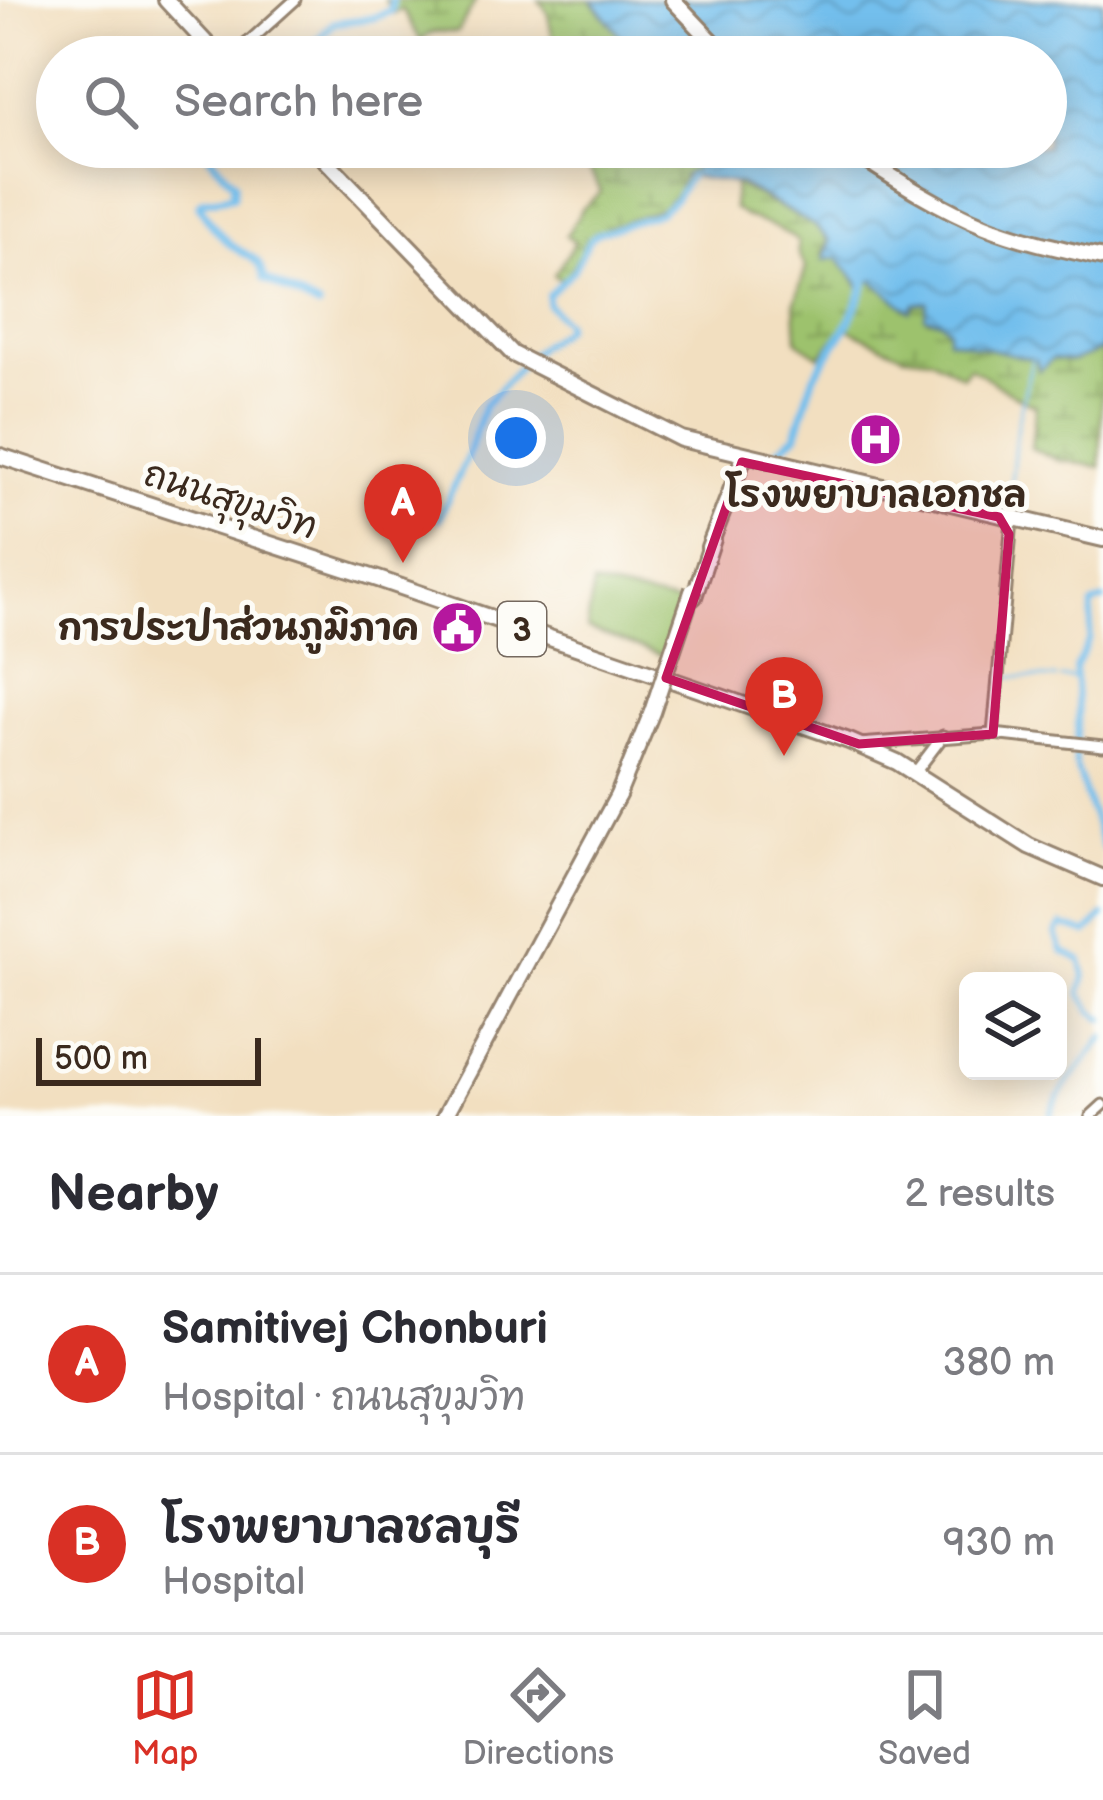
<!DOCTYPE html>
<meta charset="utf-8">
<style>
:root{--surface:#fff;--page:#f2f2f3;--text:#2b2b33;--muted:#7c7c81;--line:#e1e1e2;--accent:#d93025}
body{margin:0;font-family:"Balsamiq Sans","Playpen Sans Thai",sans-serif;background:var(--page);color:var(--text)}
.controls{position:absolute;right:36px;bottom:36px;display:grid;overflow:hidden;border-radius:18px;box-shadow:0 6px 30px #0003}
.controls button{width:108px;height:108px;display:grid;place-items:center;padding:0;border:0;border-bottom:3px solid var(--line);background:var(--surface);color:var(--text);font:60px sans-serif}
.scale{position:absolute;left:36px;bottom:30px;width:225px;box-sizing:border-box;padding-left:12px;border:6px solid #3b2a1e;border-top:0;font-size:33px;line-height:42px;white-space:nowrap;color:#3b2a1e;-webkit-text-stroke:9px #fdfcf7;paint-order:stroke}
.you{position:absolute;left:516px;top:438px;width:42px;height:42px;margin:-30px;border:9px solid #fff;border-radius:50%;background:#1a73e8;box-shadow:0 0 0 18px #1a73e833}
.badge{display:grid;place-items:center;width:78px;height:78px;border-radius:50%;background:var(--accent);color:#fff;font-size:39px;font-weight:700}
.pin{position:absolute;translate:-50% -99px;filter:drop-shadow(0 3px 6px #0008)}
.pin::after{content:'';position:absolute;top:63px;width:42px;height:36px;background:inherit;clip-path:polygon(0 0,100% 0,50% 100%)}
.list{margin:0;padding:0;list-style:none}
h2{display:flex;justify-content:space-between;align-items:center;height:156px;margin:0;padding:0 48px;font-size:51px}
h2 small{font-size:39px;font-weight:400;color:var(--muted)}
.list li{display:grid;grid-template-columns:78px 1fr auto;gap:36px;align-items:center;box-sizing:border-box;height:180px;padding:0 48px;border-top:3px solid var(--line)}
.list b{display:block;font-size:45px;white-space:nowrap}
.list p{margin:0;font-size:39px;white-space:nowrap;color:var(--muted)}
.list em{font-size:39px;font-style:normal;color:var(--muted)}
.icon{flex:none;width:66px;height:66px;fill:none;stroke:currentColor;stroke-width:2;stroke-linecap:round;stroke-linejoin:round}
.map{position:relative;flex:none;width:1103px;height:1116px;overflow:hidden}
.search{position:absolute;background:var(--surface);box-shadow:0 6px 30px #0003;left:36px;right:36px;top:36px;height:132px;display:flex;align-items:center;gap:30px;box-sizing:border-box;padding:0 42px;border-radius:66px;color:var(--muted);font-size:45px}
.sheet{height:516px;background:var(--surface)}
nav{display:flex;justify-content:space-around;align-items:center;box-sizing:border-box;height:168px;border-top:3px solid var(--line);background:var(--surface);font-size:33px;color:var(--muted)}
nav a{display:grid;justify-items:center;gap:6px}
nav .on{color:var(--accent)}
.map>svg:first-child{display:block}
</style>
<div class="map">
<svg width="1103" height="1116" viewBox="0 0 1103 1116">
<defs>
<pattern id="wetland-marsh" width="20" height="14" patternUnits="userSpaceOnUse" patternTransform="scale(3)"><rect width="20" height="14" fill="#9dc26d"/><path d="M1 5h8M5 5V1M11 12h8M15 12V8" fill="none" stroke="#819e59"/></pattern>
<pattern id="water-waves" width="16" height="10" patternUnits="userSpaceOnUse" patternTransform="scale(3)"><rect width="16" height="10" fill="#73bfed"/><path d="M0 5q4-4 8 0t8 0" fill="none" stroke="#609bbf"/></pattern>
</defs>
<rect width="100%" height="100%" fill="#fdfcf7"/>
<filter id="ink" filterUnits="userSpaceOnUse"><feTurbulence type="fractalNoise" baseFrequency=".00833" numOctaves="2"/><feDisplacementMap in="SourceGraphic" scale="24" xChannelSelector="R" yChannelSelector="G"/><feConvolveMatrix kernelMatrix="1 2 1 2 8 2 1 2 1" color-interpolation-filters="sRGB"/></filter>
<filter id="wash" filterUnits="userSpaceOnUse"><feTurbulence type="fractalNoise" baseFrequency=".004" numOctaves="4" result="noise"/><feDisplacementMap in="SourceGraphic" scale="48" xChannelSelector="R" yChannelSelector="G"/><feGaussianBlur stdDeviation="2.7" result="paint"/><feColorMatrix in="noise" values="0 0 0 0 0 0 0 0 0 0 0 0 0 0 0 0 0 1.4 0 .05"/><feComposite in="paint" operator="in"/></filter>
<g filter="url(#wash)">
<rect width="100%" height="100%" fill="#f2dfc0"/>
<path fill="#9dc26d" stroke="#6c7646" stroke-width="3" d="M593,585l89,19 -19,52 -76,-27z"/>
<g fill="url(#wetland-marsh)" stroke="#6c7646" stroke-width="3">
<path d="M385,0h91l-18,32c-16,2 -24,-6 -37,9l-19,-32 -8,5z"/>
<path d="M539,0h52l46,57h-80l-10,-46z"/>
<path d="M578,147h117l7,11 -8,12 -10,5 -6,16 -16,17 -68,25 -31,48 -9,-6 21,-33 -9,-6 16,-27 19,-17z"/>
<path d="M735,184l80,42 15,15 -8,13 16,4 23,30 11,-9 38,31 4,-6 14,-2v17h11l9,9 104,31 21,2 30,-11 -3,117 -41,-7 -28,-12 5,-43c-14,-2 -50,-29 -67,-38l-7,9 -31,-18 -27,-3 -60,-28 -24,29 -23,-15 -2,-39 11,-34 -8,-16v-10c-23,-21 -49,-19 -65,-34z"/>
</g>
<path fill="url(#water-waves)" stroke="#577486" stroke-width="3" d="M592,0h511v350l-30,11 -21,-2 -13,12 -3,-11 -88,-21v-11l-9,-8 -14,-3 2,-15 -13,2 -4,7 -38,-31 -12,8c-4,-13 -15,-17 -22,-30l-15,2 7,-19 -15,-15 -75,-42 -56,-9 10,-5 8,-12 -7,-11h351v-90h-409z"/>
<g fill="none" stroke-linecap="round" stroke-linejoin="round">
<g stroke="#73bfed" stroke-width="3">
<path d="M1008,513l9,-89 15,-64"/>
<path d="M1003,677l53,1"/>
<path d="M1061,678h14"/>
</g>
<g stroke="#73bfed" stroke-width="6">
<path d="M439,519l28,-62 17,-51 49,-54 32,-24v-5l-17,-19v-9l26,-25 15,-30 7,-6 63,-21 15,-13 16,-24"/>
<path d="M1103,600l-11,5 -2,34 -15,29 3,46 -3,49 28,85"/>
<path d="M1103,916l-16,17 -25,-8 -6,8 6,18 19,9 4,16 -5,17 12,18 11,8"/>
<path d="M1050,1116c10,-32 37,-52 53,-79"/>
</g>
<g stroke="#73bfed" stroke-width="8">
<path d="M301,57l33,-34 39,-5 18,-7 1,-11"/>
<path d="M216,147l-6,9 24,27 -1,13 -31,5 -3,4c8,14 19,29 32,40 15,12 30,11 33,34l54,28"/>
<path d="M777,451l19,-16 18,-59 36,-55 19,-46"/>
</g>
</g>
</g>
<g filter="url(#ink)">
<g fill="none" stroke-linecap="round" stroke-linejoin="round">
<defs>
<g id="minor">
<path d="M232,57l63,-57"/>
<path d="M993,734l19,-214"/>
<path d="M859,744l134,-10 110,12"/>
<path d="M914,774l29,-38"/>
<path d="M1091,1116l12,-11"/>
</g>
<g id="major">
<path d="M166,0l53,57"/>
<path d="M673,0l54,57"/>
<path d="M313,147l200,207 168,85 422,100"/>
<path d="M846,147c45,29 89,59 139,79 38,15 78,23 118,32"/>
<path d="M0,456l381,124 468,161 48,21 132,84 74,32"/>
<path d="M709,547l35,-90"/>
<path d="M694,597l19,-58"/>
<path d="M445,1116l173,-321"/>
</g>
</defs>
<use href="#minor" stroke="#96846f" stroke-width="15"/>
<use href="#major" stroke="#96846f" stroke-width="20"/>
<use href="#minor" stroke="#fff" stroke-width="9"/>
<use href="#major" stroke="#fff" stroke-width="14"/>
<defs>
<path id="major-bridge" d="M618,795l34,-83 41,-123"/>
</defs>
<use href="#major-bridge" stroke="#96846f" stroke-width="20" stroke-linecap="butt"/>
<use href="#major-bridge" stroke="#fff" stroke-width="14"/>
</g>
</g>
<path fill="#c2185b" fill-opacity="0.2" stroke="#c2185b" stroke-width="9" stroke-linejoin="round" d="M742,462l257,55 10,17 -16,200 -134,10 -193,-66z"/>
<defs>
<symbol id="hospital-disc" viewBox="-11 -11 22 22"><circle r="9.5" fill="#b5179e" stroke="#fdfcf7"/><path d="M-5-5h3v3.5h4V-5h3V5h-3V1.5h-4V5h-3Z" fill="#fff"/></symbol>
<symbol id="civic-disc" viewBox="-11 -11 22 22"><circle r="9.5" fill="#b5179e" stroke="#fdfcf7"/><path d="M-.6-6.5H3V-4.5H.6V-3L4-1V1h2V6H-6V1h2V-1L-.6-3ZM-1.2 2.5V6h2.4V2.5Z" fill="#fff"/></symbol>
</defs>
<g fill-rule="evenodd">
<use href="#hospital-disc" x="846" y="410" width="59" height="59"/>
<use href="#civic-disc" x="428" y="598" width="59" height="59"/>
</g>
<g text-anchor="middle" stroke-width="10" stroke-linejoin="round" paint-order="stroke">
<rect fill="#fdfcf7" stroke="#75695f" stroke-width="3" x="498" y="602" width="48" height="54" rx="9"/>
<g font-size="33" font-weight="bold" fill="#3b2a1e">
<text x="522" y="641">3</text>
</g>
<g font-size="36" font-weight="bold" fill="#3b2a1e" stroke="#fdfcf7">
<text x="876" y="507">โรงพยาบาลเอกชล</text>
<text x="419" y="640" text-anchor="end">การประปาส่วนภูมิภาค</text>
</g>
<g font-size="36" fill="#3b2a1e" stroke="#fdfcf7">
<text transform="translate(231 499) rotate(18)" y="13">ถนนสุขุมวิท</text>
</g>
</g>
</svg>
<div class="controls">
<button><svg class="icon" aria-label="layers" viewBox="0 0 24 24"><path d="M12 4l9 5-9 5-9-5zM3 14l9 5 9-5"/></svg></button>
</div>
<div class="scale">500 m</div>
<div class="you"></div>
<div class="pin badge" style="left:403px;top:563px">A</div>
<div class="pin badge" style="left:784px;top:756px">B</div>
<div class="search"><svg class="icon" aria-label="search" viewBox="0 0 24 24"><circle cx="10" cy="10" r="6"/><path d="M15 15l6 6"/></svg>Search here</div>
</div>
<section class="sheet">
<h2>Nearby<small>2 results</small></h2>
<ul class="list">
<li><span class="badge">A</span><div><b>Samitivej Chonburi</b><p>Hospital · ถนนสุขุมวิท</p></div><em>380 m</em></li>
<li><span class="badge">B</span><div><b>โรงพยาบาลชลบุรี</b><p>Hospital</p></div><em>930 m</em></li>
</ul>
</section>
<nav>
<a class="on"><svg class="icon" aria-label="map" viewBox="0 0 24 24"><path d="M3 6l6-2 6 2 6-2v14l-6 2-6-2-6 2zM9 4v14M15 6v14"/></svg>Map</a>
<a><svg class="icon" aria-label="directions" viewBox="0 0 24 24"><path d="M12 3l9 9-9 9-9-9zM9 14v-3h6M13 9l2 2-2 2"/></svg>Directions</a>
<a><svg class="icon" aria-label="saved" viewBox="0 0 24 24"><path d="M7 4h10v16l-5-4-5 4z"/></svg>Saved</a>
</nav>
